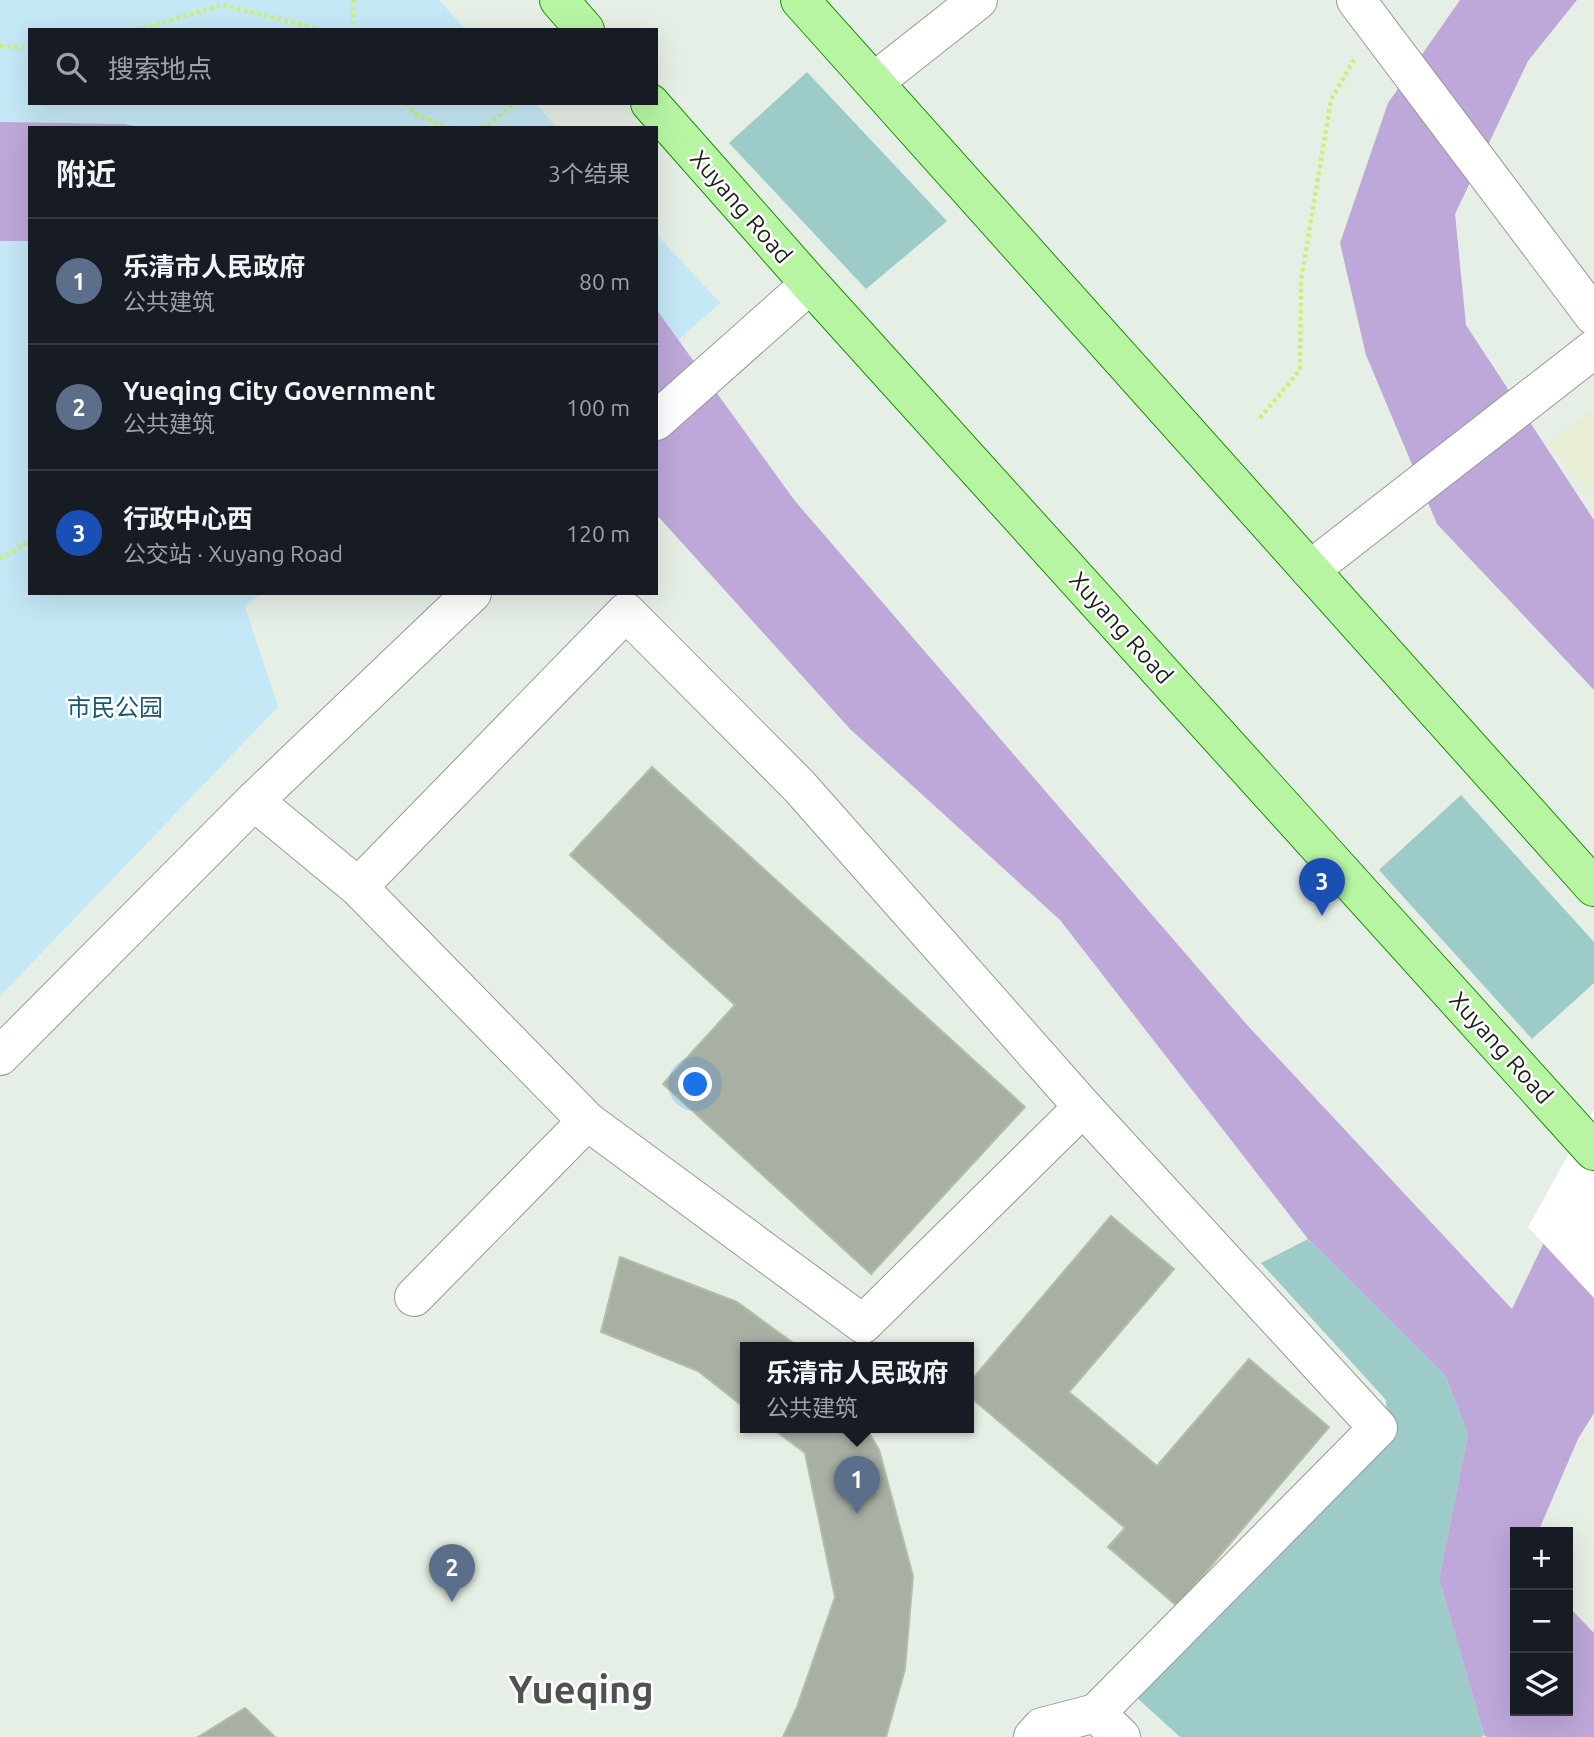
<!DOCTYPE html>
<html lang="zh">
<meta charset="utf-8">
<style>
:root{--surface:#171b24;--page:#242831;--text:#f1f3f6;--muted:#9ea1a6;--line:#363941;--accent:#ea580c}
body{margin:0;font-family:Ubuntu,"Noto Sans SC",sans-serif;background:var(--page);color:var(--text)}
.controls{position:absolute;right:21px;bottom:21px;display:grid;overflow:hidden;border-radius:0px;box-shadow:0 7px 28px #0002}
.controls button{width:63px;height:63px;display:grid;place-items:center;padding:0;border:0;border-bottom:2px solid var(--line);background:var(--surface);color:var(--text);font:35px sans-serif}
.you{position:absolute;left:696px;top:1085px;width:24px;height:24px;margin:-18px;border:5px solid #fff;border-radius:50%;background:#1a73e8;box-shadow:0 0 0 10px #1a73e833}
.badge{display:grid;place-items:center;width:46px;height:46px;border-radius:50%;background:var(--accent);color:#fff;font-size:23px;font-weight:700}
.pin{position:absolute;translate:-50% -58px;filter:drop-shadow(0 2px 4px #0008)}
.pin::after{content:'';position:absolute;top:37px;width:24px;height:21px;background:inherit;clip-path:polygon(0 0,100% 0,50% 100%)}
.popup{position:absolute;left:740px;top:1342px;width:234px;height:91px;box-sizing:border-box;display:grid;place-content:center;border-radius:0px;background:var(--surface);filter:drop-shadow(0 2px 5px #0005);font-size:23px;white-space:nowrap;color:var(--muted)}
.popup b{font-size:26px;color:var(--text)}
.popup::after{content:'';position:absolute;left:50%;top:100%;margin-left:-14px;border:14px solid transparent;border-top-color:var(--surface)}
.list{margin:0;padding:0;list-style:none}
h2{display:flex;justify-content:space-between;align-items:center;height:91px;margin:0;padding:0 28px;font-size:30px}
h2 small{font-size:23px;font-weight:400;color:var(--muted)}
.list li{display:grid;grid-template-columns:46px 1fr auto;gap:21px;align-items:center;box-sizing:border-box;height:126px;padding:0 28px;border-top:2px solid var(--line)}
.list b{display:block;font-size:26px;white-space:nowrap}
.list p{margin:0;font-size:23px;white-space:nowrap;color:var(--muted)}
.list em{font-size:23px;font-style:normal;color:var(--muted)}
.icon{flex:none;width:38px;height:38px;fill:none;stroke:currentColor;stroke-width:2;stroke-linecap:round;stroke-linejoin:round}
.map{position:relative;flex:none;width:1594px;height:1737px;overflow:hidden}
.search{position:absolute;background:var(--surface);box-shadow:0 7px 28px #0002;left:28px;top:28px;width:630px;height:77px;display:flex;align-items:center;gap:18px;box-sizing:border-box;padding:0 24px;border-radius:0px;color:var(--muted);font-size:26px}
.panel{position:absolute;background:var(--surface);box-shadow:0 7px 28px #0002;left:28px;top:126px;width:630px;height:469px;border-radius:0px}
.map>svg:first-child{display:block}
</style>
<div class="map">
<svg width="1594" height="1737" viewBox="0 0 1594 1737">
<rect width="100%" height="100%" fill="#e6efe5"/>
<path fill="#e8eed5" d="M1594,409v90l-47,-56z"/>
<g fill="#9dcbc7">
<path d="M807,72l140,149 -81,68 -137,-146z"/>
<path d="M1461,795l133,147v41l-62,56 -153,-169z"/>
<path d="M1308,1239l138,138 22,57 -29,145 45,156 -2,2h-302l-44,-40 253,-261 -3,-36 -125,-137z"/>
</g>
<g fill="#c5e8f6">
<path d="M0,0h439l27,30h-436v73h505l22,25h-527v465h231l-16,14 33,100 -278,289z"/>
<path d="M656,234l64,69 -64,57z"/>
</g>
<g fill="#bda8d9">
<path d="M1460,0h117l-49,61 -73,153 11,111 128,195v170l-157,-166 -71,-169 -26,-112 48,-140z"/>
<path d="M0,122l124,2 22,4h-116v113h-30z"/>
<path d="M656,309l139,192 453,525 264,283 82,-171v275l-16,26 -40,93h-23v179h53v-105l26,27v104h-107l-3,-2 -45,-156 29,-145 -22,-57 -138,-138 -248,-319 -210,-191 -194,-215z"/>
</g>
<path fill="#fff" d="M1594,1109v189l-66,-71z"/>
<g fill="#a8b0a4" stroke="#b1bfa8" stroke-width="2">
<path d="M652,767l373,340 -154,167 -208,-190 72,-79 -165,-150z"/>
<path d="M1111,1216l63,53 -105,123 88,74 92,-107 80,68 -152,179 -69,-59 17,-19 -156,-132v-13z"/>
<path d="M620,1257l117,45 63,46h-55v60l-47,-37 -97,-39z"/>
<path d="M772,1428h94l13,22 34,126 -8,93 -19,68h-103l14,-30 38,-110 -30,-144z"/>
<path d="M245,1708l30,29h-77z"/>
</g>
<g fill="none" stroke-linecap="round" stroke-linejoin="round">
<defs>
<g id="minor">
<path d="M1356,0l238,316"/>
<path d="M874,82l104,-82"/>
<path d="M656,421l154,-137"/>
<path d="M1310,570l284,-221"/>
<path d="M254,801l104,86 229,234 -173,176"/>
<path d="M358,887l268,-275 173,174 284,321 295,321 -282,285"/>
<path d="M0,1056l254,-255 218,-208"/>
<path d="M587,1121l276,203 220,-217"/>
<path d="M1033,1737l9,-10 54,-14 25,24"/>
</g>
<g id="major">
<path d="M559,0l26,30"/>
<path d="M800,0l794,887"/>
<path d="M650,103l160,181 784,867"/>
</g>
</defs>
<use href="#minor" stroke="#989898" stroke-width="40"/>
<use href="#major" stroke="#1c8e0a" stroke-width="40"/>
<g stroke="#cbf075" stroke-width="4.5" stroke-dasharray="3.5 3.5" stroke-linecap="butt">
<path d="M353,0v30"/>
<path d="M136,30l87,-25 100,25"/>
<path d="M0,46l30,2"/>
<path d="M406,103l11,12 31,13"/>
<path d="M474,128l14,-3 27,-22"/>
<path d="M1260,418l40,-48 1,-89 30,-181 23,-40"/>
<path d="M0,559l30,-18"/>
</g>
<use href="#minor" stroke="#fff" stroke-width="38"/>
<use href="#major" stroke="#b7f5a3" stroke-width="38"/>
</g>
<g text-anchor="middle" stroke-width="5" stroke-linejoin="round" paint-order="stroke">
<g font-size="24" fill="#1e1e1e" stroke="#fff">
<text transform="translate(741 207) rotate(49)" y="8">Xuyang Road</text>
<text transform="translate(1121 628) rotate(48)" y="8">Xuyang Road</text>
<text transform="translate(1501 1048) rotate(48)" y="8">Xuyang Road</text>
</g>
<g font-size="24" fill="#135a76" stroke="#fff">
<text x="115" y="716">市民公园</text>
</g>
<g font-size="38" font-weight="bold" fill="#515151" stroke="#fff">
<text x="581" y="1703">Yueqing</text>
</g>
</g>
</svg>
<div class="controls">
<button>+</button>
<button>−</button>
<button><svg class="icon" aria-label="layers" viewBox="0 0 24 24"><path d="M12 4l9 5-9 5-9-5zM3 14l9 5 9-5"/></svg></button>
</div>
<div class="you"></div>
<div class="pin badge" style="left:857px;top:1514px;background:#5c6f8a">1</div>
<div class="popup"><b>乐清市人民政府</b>公共建筑</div>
<div class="pin badge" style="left:452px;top:1602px;background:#5c6f8a">2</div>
<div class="pin badge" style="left:1322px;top:916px;background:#1a4fb4">3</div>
<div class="search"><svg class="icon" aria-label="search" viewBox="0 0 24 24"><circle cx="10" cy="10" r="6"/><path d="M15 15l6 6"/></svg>搜索地点</div>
<section class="panel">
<h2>附近<small>3个结果</small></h2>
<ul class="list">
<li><span class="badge" style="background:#5c6f8a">1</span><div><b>乐清市人民政府</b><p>公共建筑</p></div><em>80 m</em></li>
<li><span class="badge" style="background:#5c6f8a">2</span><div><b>Yueqing City Government</b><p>公共建筑</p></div><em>100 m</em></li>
<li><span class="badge" style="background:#1a4fb4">3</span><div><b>行政中心西</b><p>公交站 · Xuyang Road</p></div><em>120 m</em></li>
</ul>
</section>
</div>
